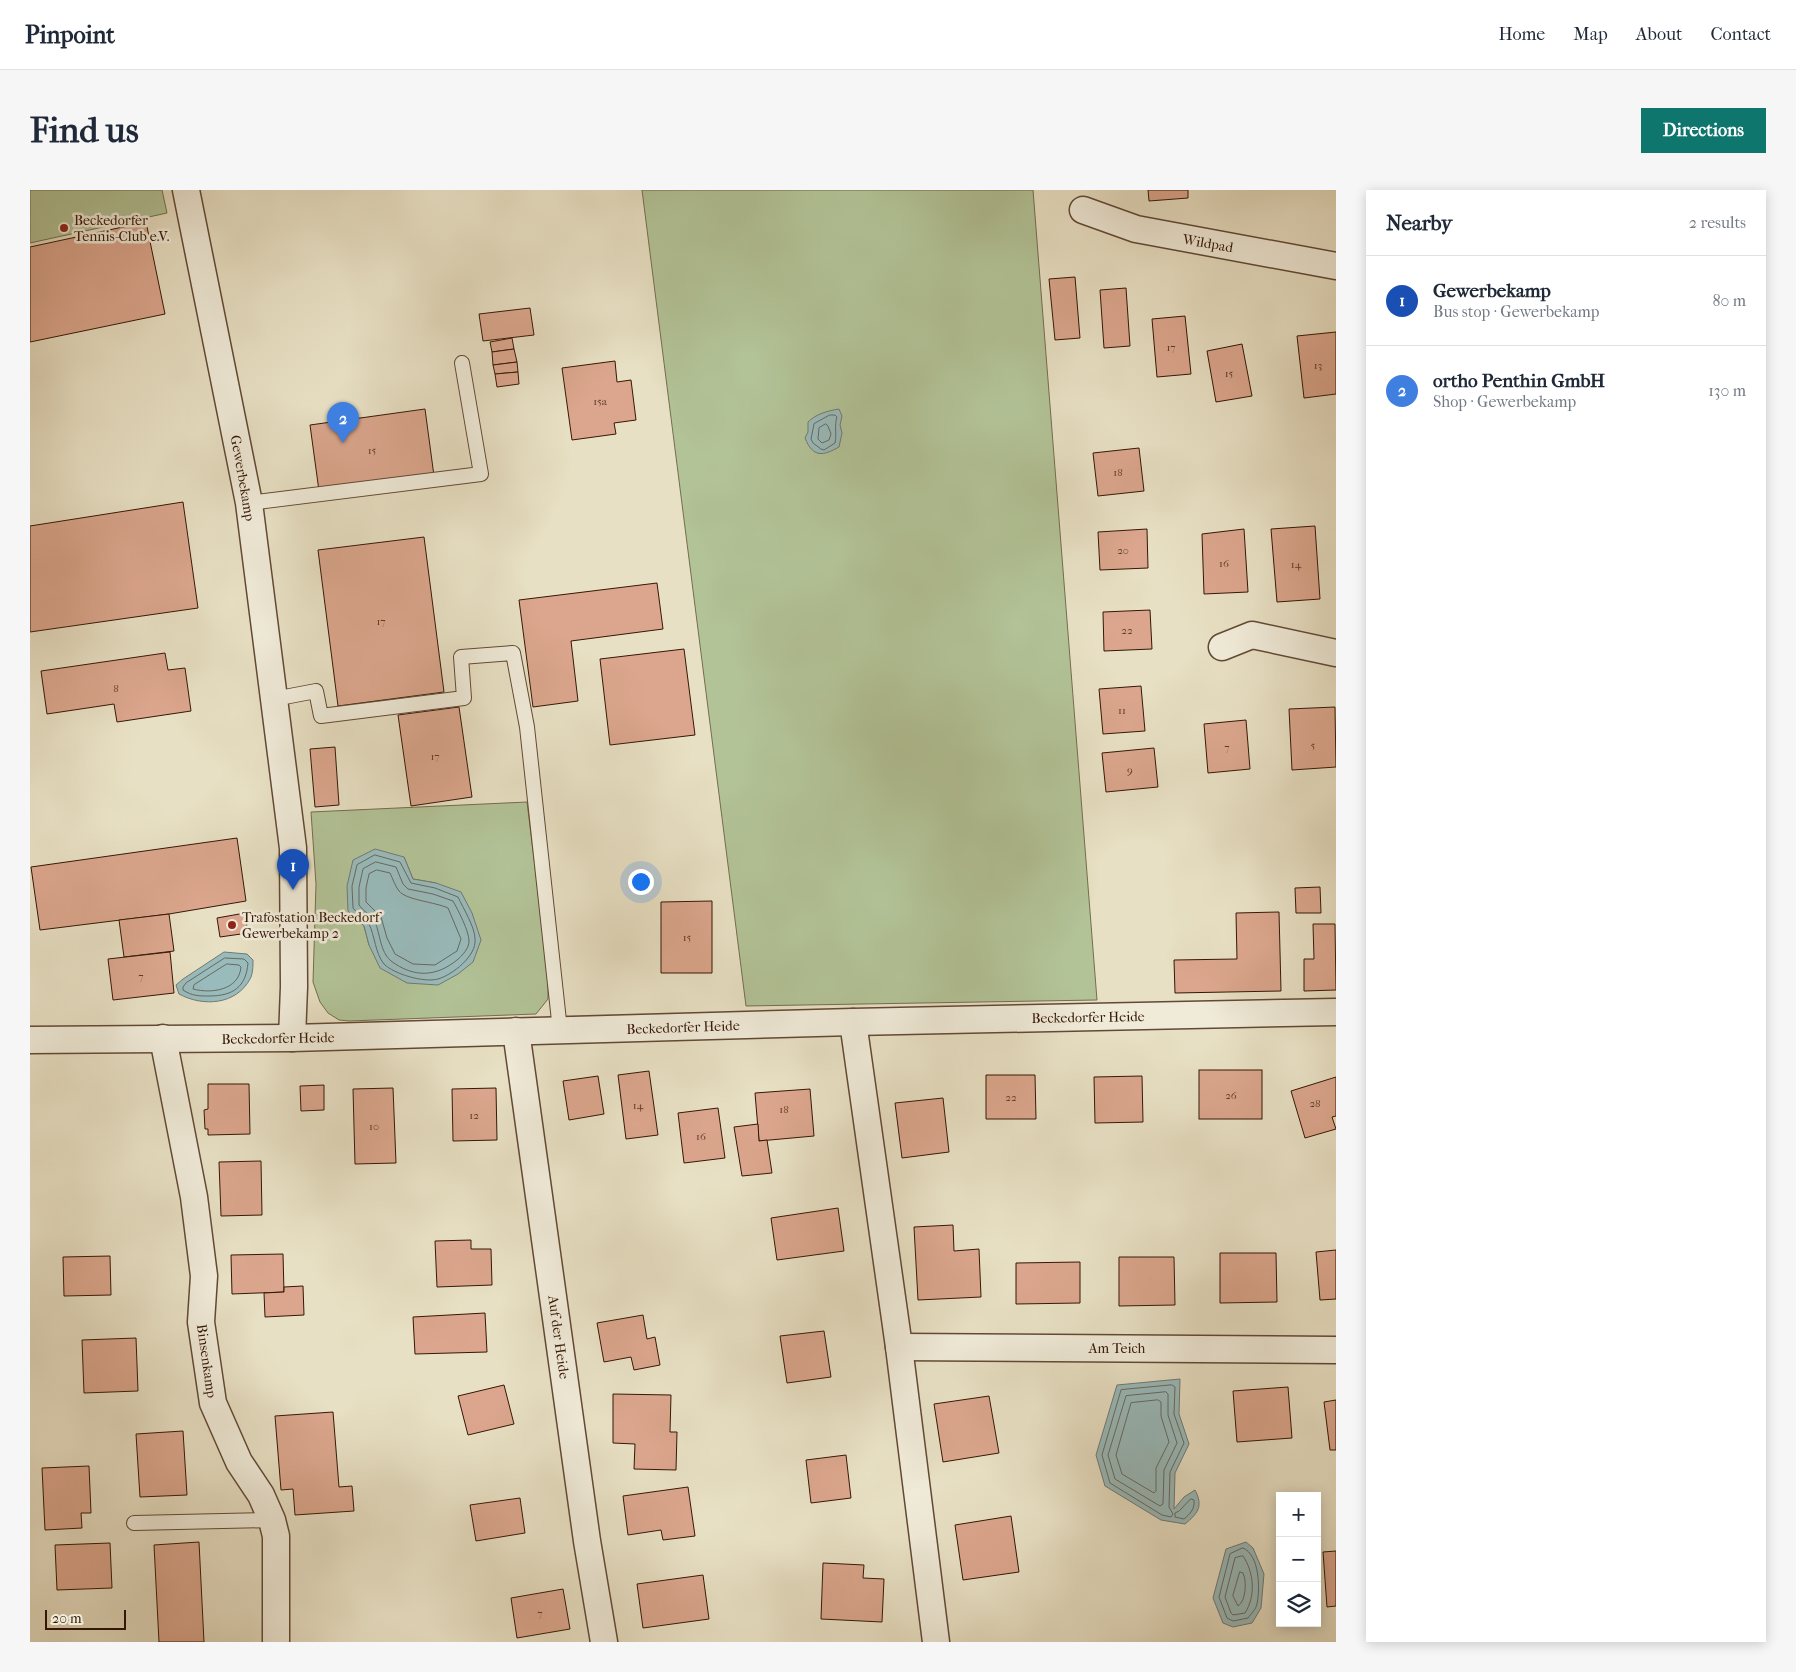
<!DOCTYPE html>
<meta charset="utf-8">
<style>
:root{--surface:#fff;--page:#f6f6f7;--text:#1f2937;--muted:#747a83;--line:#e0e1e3;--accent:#0f766e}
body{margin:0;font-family:"IM FELL French Canon",serif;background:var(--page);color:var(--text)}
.controls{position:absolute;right:15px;bottom:15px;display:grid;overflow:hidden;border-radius:0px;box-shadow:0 2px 12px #0003}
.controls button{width:45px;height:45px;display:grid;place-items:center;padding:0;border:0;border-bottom:1px solid var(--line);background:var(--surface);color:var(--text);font:25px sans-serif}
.scale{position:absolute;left:15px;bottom:12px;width:81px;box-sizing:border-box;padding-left:5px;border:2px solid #351705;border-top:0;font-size:14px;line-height:18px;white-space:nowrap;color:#351705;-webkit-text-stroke:4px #f0ebd9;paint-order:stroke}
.you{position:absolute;left:610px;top:691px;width:18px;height:18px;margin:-12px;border:4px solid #fff;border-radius:50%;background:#1a73e8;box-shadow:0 0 0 8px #1a73e833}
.badge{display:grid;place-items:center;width:32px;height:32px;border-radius:50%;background:var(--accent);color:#fff;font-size:16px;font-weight:700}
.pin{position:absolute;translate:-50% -41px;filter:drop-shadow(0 1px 2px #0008)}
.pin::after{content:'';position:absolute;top:26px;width:18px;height:15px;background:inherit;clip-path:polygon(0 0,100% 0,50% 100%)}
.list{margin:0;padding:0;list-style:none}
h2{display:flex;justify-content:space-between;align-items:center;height:65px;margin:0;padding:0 20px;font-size:21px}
h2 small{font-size:16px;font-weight:400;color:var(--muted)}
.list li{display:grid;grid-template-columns:32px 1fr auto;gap:15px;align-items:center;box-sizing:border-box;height:90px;padding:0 20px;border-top:1px solid var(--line)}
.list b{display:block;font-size:19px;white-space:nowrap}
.list p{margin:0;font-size:16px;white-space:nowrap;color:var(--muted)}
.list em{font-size:16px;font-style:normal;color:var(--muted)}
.icon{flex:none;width:28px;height:28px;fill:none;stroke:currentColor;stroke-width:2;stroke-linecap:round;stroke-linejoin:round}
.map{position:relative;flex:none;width:1306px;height:1452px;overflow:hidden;border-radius:0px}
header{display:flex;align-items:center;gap:30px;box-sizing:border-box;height:70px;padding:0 25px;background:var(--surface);border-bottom:1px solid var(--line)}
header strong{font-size:24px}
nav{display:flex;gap:28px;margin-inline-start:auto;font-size:18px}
.intro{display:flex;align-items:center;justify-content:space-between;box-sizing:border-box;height:120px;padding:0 30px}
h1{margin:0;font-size:35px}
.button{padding:12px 22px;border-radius:0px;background:var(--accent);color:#fff;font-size:18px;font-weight:700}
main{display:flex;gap:30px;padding:0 30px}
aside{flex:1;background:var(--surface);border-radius:0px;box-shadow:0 2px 12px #0003}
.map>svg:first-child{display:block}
</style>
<header>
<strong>Pinpoint</strong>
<nav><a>Home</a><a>Map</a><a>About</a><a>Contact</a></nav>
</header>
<div class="intro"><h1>Find us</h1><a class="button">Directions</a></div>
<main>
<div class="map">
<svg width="1306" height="1452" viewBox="0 0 1306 1452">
<rect width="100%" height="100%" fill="#e8e0c4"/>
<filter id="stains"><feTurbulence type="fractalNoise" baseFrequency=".004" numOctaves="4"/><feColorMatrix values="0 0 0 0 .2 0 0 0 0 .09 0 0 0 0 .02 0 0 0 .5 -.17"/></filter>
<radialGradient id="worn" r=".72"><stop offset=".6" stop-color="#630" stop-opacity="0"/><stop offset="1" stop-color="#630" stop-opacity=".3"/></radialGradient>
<g fill="#b2c397" stroke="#746d4e" fill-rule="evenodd">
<path d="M0,0h132l5,23 -137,30z"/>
<path d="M612,0h391l64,810 -351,6z"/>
<path d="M497,612l21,171v26l-12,15 -187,7 -10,-1 -11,-7 -8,-11 -7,-20 3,-98 -5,-72zM374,667l9,22 23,4 -67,62 -5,-19z"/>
</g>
<g fill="#99bbbc" stroke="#717973">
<path d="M809,219l3,7 -2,9 2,8 -3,14c-16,9 -26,11 -34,-9l3,-6v-10c8,-8 19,-11 31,-13z"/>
<path d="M345,659l29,8 9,22 23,4 25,9 11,21 9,27 -8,22 -15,12 -20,11 -31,-2 -27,-15 -11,-23 -5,-19 -16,-15 -1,-25 6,-26z"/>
<path d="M194,762l23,2 6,6c0,6 0,14 -3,19 -14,26 -47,28 -71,15l-3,-9 7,-6z"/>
<path d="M1150,1189l-1,35 10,30 -14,29 -1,36 10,-12 11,-7c9,17 2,24 -10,34l-24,-4 -56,-34 -9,-31 21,-70z"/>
<path d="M1216,1352l7,6 11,26 -3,34 -9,15 -19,4 -10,-4 -10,-25 13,-49z"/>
</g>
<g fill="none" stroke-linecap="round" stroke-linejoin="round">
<g stroke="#676960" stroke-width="1">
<path d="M800,225h5l2,2c-3,9 0,17 -2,26l-11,7 -3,-1 -8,-6 -2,-4 3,-15z"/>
<path d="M796,234l2,2 3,8 -2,6 -7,3 -4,-4 1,-11z"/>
<path d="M345,665l25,7 11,21 24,5 23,9c5,11 17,30 17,42 2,17 -23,36 -37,40 -14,4 -44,-5 -54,-15 -9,-11 -9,-28 -15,-40 -4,-6 -12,-10 -16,-16l-1,-22 5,-21z"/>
<path d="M346,672l20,5 7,17 5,5 25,5 20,7c5,9 16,30 16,40 0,7 -6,14 -12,19 -21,17 -43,18 -66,1 -11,-9 -11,-28 -16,-39 -4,-7 -12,-11 -16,-17v-18l4,-18z"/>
<path d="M347,680l13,3c3,6 5,13 9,18 7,9 36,11 49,17l13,31 -4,12 -22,14 -22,-1 -18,-10 -8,-16 -6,-21 -15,-15v-14l3,-14z"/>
<path d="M195,768l19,1 4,4c-2,24 -15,33 -39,33 -10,0 -17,0 -26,-6v-3l3,-4z"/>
<path d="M197,774l12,1 2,2c-2,23 -29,27 -48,22l1,-4z"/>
<path d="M1142,1195l3,2 -1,27 10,29 -14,29 -1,35 4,7 -2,3 -9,-2 -52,-32 -8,-28 19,-65z"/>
<path d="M1136,1202l2,2v21l9,28 -13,27 -1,34 -3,2 -45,-27 -7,-24 18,-59z"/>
<path d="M1128,1210l3,2v14l8,26 -13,26v23l-2,2 -32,-19 -6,-19 15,-52z"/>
<path d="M1161,1309l3,1c1,9 -4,14 -10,19l-9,-2v-4l4,-2z"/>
<path d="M1213,1358c17,7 17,41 14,56 -1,5 -6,10 -9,14l-15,3 -6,-3 -8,-21 11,-43z"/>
<path d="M1213,1366c11,16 13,40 2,57l-12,2 -2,-2 -6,-16 10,-39z"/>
<path d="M1210,1382l3,1c4,8 3,28 -5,33l-5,-10z"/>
</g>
</g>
<g fill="#dba68d" stroke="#351705">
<path d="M1118,0h40v8l-39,3z"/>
<path d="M116,32l19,92 -135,28v-95z"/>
<path d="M1045,87l5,61 -25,2 -6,-61z"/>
<path d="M1096,98l4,58 -26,2 -4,-58z"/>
<path d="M500,118l4,27 -51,6 -4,-27z"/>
<path d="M1155,126l6,58 -34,3 -5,-58z"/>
<path d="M1306,142v62l-32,4 -7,-62z"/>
<path d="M482,148l2,11 -22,3 -2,-10z"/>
<path d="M1212,154l10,52 -36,6 -9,-51z"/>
<path d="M484,159l3,13 -24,3 -1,-13z"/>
<path d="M585,171l2,21 14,-2 5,40 -22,3 2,11 -44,6 -10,-72z"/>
<path d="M487,172l1,10 -23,2 -2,-9z"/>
<path d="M488,182l1,12 -22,3 -2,-13z"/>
<path d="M395,219l9,67 -115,15 -9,-66z"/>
<path d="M1109,258l5,43 -46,5 -5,-43z"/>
<path d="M153,312l15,106 -168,24v-106z"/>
<path d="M1285,336l5,73 -43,3 -6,-73z"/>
<path d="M1117,339l1,39 -48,2 -2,-38z"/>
<path d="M1214,339l4,63 -44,2 -2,-60z"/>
<path d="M394,347l20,155 -106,14 -20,-156z"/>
<path d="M627,393l6,46 -92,12 7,60 -45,6 -14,-107z"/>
<path d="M1120,420l2,39 -48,2 -1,-39z"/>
<path d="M654,459l11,86 -85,10 -10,-86z"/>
<path d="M135,463l3,17 17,-2 6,43 -74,11 -3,-18 -67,10 -6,-43z"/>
<path d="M1111,496l4,45 -42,3 -4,-45z"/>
<path d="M429,517l13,90 -61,9 -13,-91z"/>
<path d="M1305,517l1,60 -44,3 -3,-61z"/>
<path d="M1216,530l4,49 -42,4 -4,-49z"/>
<path d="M305,557l4,58 -24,2 -5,-58z"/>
<path d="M1124,558l4,39 -52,5 -4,-39z"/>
<path d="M207,648l9,63 -77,13 -129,16 -9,-63z"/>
<path d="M1290,697l1,26h-25l-1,-25z"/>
<path d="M682,711v72h-51v-71z"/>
<path d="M1249,722l2,79 -106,2 -1,-33 63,-1 -1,-46z"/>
<path d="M215,723l3,20 -28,4 -3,-19z"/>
<path d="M139,724l5,37 -50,6 -5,-37z"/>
<path d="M1283,734h22l1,66 -32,1v-32h10z"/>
<path d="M140,762l4,41 -61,7 -5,-41z"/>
<rect x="1169" y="880" width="63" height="49"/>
<path d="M619,881l9,64 -32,4 -8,-64z"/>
<path d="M956,885h49l1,44h-50z"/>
<path d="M568,886l6,38 -35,6 -6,-39z"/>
<path d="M1112,886l1,46 -48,1 -1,-46z"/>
<path d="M1306,887v39l-4,1 4,12 -31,9 -14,-47z"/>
<path d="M178,894h41l1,50 -42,1v-6h-3l-1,-19 4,-1z"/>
<path d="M294,895v25l-23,1 -1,-25z"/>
<path d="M363,898l3,75 -41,1 -2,-75z"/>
<path d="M466,898l1,52 -44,1 -1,-52z"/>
<path d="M780,899l4,47 -55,5 -4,-48z"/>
<path d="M913,908l6,54 -47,6 -7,-55z"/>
<path d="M688,918l7,50 -41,5 -6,-50z"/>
<path d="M728,934l1,17 8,-1 5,33 -30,3 -8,-49z"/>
<path d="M231,971l1,54 -41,1 -2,-54z"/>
<path d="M808,1018l6,43 -67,9 -6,-42z"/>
<path d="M923,1035l1,26 25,-2 2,48 -63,3 -4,-73z"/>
<path d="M441,1050v9h20l1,36 -55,2 -2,-46z"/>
<path d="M1306,1060v49l-16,1 -4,-48z"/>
<path d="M1190,1063h56l1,49 -57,1z"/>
<path d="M253,1064l1,38 -52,2 -1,-39z"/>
<path d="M80,1066l1,39 -47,1 -1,-39z"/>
<path d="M1089,1067h55l1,48 -56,1z"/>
<path d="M1050,1072v41l-64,1v-41z"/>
<path d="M273,1096l1,29 -39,2 -1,-24 20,-1v-5z"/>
<path d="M455,1123l2,39 -72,2 -2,-37z"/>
<path d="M613,1125l4,24 8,-2 5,28 -26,5 -3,-13 -27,5 -7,-39z"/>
<path d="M794,1141l7,46 -44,6 -7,-47z"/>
<path d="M106,1148l2,53 -54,2 -2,-53z"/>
<path d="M474,1195l10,39 -46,11 -10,-39z"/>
<path d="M1258,1197l4,51 -55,4 -4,-51z"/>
<path d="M583,1204l58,1 -1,37h7l-1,38 -42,-1 1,-25 -22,-1z"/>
<path d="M959,1206l10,57 -56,9 -9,-58z"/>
<path d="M1306,1210v50h-6l-6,-48z"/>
<path d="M303,1222l6,75 13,-1 2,25 -59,4 -2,-26 -12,1 -6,-74z"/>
<path d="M153,1241l4,64 -47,2 -4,-63z"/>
<path d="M816,1265l5,43 -40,5 -5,-43z"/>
<path d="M59,1276l2,47h-10l1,15 -37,2 -3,-62z"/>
<path d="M658,1297l7,49 -32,4 -2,-10 -33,5 -5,-39z"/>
<path d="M490,1308l5,35 -49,8 -6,-36z"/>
<path d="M981,1326l8,56 -56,8 -8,-55z"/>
<path d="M169,1352l5,100h-45l-5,-97z"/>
<path d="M80,1353l2,45 -55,2 -2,-45z"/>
<path d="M1306,1361v55l-9,1 -4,-55z"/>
<path d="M793,1373l41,2 -1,13 21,1 -2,43 -61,-3z"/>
<path d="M673,1385l6,44 -66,9 -6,-44z"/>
<path d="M533,1399l7,40 -53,9 -6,-40z"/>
</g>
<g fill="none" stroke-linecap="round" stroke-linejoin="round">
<defs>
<g id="service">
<path d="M219,313l232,-29 -19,-111"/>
<path d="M244,509l42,-8 5,25 143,-18 -3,-41 52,-4 14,74 33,303"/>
<path d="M104,1333l138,-3"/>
</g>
<g id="minor">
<path d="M156,0l63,313 44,345 1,139 -2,51"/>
<path d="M1053,20l53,19 200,37"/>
<path d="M1192,457l30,-12 84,18"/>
<path d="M823,832l46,325 37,295"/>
<path d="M486,841l71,510 17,101"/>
<path d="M133,848l31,159 10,79 -3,46 12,81 26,59 22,33 11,25 4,16v106"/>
<path d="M0,850l262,-2 561,-16 483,-10"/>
<path d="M869,1157l437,3"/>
</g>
</defs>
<use href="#service" stroke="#624935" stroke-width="16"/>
<use href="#minor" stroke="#624935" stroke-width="29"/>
<use href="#service" stroke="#f0ebd9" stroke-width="14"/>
<use href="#minor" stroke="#f0ebd9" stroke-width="26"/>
</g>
<g fill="#8f2418" stroke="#f0ebd9" stroke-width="2">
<circle cx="34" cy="38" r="5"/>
<circle cx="202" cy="735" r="5"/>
</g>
<g text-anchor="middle" stroke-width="5" stroke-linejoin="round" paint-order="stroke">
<g font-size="11" fill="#5e3b27">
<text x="1141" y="161">17</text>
<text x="1288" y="179">13</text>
<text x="1199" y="187">15</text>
<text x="570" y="215">15a</text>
<text x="342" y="264">15</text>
<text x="1088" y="286">18</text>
<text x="1093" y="364">20</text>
<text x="1194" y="377">16</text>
<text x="1266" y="378">14</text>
<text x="351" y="435">17</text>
<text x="1097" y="444">22</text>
<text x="86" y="502">8</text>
<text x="1092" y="524">11</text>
<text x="1283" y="559">5</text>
<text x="1197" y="561">7</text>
<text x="405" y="570">17</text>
<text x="1100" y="584">9</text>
<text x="657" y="751">15</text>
<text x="111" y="790">7</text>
<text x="1201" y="909">26</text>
<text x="981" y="911">22</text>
<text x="1285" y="917">28</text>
<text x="608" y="919">14</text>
<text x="754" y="923">18</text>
<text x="444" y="929">12</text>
<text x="344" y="940">10</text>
<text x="671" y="950">16</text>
<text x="510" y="1427">7</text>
</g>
<g font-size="14" fill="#351705" stroke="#f0ebd9" text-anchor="start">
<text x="44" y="35">Beckedorfer<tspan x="44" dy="16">Tennis-Club e.V.</tspan></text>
<text x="212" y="732">Trafostation Beckedorf<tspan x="212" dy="16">Gewerbekamp 2</tspan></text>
</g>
<g font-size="14" fill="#351705" stroke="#f0ebd9">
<text transform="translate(1178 53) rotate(10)" y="5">Wildpad</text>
<text transform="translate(213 288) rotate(80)" y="5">Gewerbekamp</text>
<text transform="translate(1058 827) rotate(-1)" y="5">Beckedorfer Heide</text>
<text transform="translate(653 837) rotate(-2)" y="5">Beckedorfer Heide</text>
<text transform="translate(248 848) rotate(-1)" y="5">Beckedorfer Heide</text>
<text transform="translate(529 1147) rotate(82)" y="5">Auf der Heide</text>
<text x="1087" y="1163">Am Teich</text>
<text transform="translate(177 1171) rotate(82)" y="5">Binsenkamp</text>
</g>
</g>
<rect width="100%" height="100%" filter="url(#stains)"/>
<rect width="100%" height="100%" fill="url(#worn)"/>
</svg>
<div class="controls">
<button>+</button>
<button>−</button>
<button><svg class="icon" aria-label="layers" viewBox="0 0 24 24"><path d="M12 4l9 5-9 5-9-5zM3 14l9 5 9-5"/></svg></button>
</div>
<div class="scale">20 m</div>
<div class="you"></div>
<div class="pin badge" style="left:263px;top:700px;background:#1a4fb4">1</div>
<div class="pin badge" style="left:313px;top:253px;background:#3f7fe0">2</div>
</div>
<aside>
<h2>Nearby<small>2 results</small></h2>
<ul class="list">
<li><span class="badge" style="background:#1a4fb4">1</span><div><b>Gewerbekamp</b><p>Bus stop · Gewerbekamp</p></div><em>80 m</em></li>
<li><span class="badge" style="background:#3f7fe0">2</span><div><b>ortho Penthin GmbH</b><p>Shop · Gewerbekamp</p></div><em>130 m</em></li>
</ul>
</aside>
</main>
